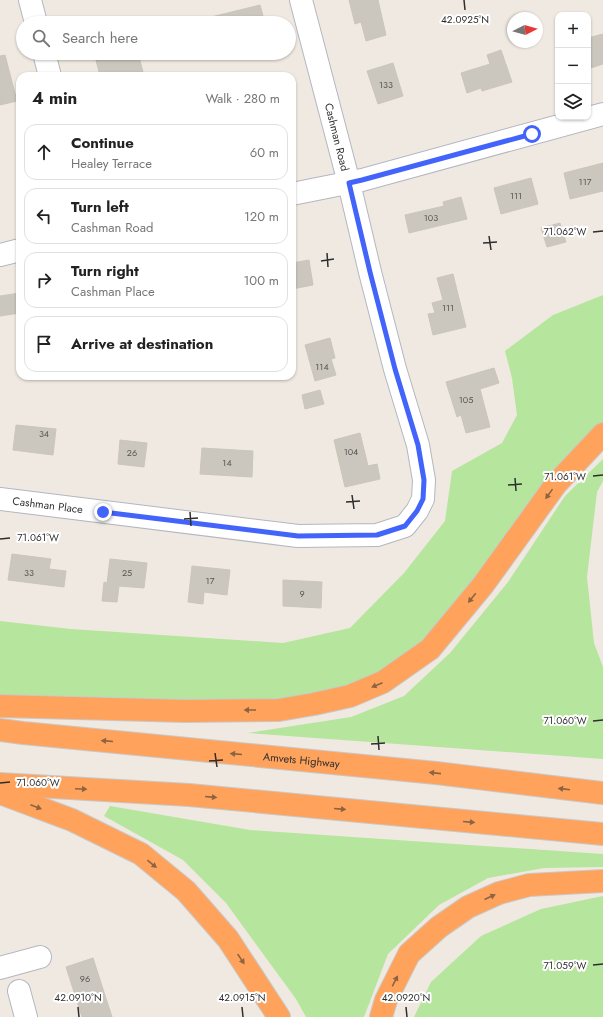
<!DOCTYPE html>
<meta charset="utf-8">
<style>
:root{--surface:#fff;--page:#f2f2f2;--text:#222;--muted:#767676;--line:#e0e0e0}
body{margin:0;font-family:Jost,sans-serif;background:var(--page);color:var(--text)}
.controls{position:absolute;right:12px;top:12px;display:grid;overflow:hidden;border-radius:8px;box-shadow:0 1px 3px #0004}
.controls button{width:36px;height:36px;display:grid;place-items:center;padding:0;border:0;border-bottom:1px solid var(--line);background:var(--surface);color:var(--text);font:20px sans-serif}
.compass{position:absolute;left:507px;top:12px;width:36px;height:36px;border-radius:50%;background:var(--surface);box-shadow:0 1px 3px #0004;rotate:84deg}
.stop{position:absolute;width:12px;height:12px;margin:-9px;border:3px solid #4264fb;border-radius:50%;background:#fff}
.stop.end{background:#4264fb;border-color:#fff;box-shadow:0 1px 4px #0008}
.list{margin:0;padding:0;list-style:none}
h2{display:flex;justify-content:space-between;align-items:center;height:52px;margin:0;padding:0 16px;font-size:17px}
h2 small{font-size:13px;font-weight:400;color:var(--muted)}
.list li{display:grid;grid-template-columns:26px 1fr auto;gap:12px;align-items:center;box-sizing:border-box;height:56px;margin:0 8px 8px;padding:0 8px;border:1px solid var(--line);border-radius:12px}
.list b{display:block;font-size:15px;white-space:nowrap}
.list p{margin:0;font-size:13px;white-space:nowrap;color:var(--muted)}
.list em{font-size:13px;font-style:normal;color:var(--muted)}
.icon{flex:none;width:22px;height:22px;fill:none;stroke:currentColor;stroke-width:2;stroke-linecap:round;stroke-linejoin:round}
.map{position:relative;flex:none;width:603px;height:1017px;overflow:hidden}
.search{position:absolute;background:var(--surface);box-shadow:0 1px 3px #0004;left:16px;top:16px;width:280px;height:44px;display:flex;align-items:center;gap:10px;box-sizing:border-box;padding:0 14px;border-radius:22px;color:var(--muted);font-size:15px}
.panel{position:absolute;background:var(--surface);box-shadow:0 1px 3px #0004;left:16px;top:72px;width:280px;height:308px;border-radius:12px}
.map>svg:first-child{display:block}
</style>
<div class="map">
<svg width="603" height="1017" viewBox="0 0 603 1017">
<rect width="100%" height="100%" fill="#efe9e1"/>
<g fill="#b6e59e">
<path d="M603,295v139l-173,215 -116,55 -314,2v-85l71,8 212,14 67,-15 54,-55 41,-52 7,-50 50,-28 15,-28 -5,-37 -7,-27 48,-36z"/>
<path d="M603,459v22l-6,11 -10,85 7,66 9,24v92l-355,-26 103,-16 53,-21 46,-43 58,-71 57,-86z"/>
<path d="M110,806l140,24 353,24v13l-59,1 -56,10 -49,27 -51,49 -24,63h-58l-10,-18 -70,-96 -43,-43 -79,-44z"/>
<path d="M603,896v121h-189l17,-35 50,-46 60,-27z"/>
</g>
<g fill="#cbc7bf" stroke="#cbc5ba">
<path d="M349,0h29l8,35 -20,6 -5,-19 -6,2z"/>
<path d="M260,5l5,18h-53l-1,-6z"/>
<path d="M603,34v30l-15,5v-31z"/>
<path d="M501,50l11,32 -30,9 -1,-3 -14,5 -6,-20 29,-9 -3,-9z"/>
<path d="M118,53h20l6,23h-44l-4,-16z"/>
<path d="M5,55l12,46 -17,4v-49z"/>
<path d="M393,63l10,33 -25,8 -11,-33z"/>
<path d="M603,163v28l-33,8 -6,-26z"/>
<path d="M531,178l7,26 -37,10 -7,-26z"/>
<path d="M461,197l6,22 -58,14 -4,-18 39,-9 -1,-4z"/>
<path d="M560,223l6,19 -19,5 -6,-19z"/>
<path d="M309,260l4,25 -21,4v-26z"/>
<path d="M453,274l13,53 -33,8 -5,-21 7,-1 -3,-10 11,-3 -6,-22z"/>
<path d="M20,293v20l-20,3v-20z"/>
<path d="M330,338l5,20 -4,1 5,16 -21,6 -10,-36z"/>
<path d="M494,368l5,15 -19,6 10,38 -24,6 -5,-18 -4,2 -11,-35z"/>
<path d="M320,390l4,14 -19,5 -3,-14z"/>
<path d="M16,425l40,4 -3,26 -40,-5z"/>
<path d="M360,433l8,33 9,-2 3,15 -35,8 -11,-47z"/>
<path d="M120,440l27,3 -3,24 -26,-3z"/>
<path d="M202,448l51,3 -1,26 -52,-3z"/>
<path d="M12,554l39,5 -2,10 17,2 -2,16 -56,-7z"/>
<path d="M110,559l37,4 -3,25 -25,-2 -2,16 -15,-1 2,-19 3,1z"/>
<path d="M192,566l38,4 -3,25 -23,-3 -1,12 -15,-2z"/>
<path d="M283,580l39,2 -1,26 -38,-2z"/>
<path d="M93,958l19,59h-30l-16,-50z"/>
</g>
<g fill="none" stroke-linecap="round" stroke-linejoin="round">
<defs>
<g id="minor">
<path d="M30,0l6,23"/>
<path d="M44,53l6,23"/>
<path d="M292,194l70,-14 241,-66"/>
<path d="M0,255l20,-5"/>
<path id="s1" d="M0,499l298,37 79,-1 28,-9 12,-15 6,-12 1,-19 -6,-35 -23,-76 -25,-97 -21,-89 -48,-183"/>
<path d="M0,968l40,-11"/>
<path d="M19,991l7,26"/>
</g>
<g id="highway">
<path d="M0,706l185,5 94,-1 35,-6 36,-8 33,-14 47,-33 53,-64 73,-101 47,-50"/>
<path id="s2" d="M0,730l23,3 413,40 167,20"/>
<path d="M0,784l189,11 414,39"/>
<path d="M0,793l72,27 69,34 45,37 42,48 51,78"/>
<path d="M381,1017l5,-17 23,-46 30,-27 29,-20 31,-14 30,-8 74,-4"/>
</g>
</defs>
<use href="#minor" stroke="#b4b7c1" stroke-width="24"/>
<use href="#highway" stroke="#c9c9c9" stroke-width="24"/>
<use href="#minor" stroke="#fff" stroke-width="22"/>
<use href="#highway" stroke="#ffa35c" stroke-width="22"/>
</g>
<defs><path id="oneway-solid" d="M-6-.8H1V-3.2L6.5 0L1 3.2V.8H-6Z"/></defs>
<g fill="#8c6343">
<use href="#oneway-solid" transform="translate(549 494) rotate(126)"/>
<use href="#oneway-solid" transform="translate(472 598) rotate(129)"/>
<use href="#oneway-solid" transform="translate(377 685) rotate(157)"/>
<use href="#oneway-solid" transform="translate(250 710) rotate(180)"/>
<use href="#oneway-solid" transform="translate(107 741) rotate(-175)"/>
<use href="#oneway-solid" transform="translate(236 754) rotate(-175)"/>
<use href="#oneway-solid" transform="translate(435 773) rotate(-174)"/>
<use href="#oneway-solid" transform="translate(81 789) rotate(3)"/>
<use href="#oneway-solid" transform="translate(564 789) rotate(-173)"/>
<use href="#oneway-solid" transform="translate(211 797) rotate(5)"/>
<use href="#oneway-solid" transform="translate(36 807) rotate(21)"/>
<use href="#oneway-solid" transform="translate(340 809) rotate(5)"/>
<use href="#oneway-solid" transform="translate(469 822) rotate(5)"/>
<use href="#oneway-solid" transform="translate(152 864) rotate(39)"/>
<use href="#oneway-solid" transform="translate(490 897) rotate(-24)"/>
<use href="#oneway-solid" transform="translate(241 959) rotate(56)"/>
<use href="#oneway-solid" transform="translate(395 981) rotate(-63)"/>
</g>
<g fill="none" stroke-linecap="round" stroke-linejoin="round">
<path stroke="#4264fb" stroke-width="5" d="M103,512l195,24 79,-1 28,-9 12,-15 6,-12 1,-19 -6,-35 -23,-76 -25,-97 -21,-89 13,-3 170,-46"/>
</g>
<path fill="none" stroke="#2e2e2e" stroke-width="1.5" d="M464,0l1,10M593,232l10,-1M489,236l2,14M483,243l14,-1M327,253l1,14M321,261l13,-2M593,476l10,-1M515,478l1,13M508,485l14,-1M352,495l2,14M346,502l14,-1M190,512l1,14M184,519l14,-1M0,539l10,-1M593,721l10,-1M378,736l1,14M371,744l14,-1M215,753l2,14M209,761l14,-1M0,783l10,-1M593,965l10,-1M78,1007l1,10M242,1007l1,10M406,1007l1,10"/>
<g text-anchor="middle" stroke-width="4" stroke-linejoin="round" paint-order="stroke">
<g font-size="9" fill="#555452">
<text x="386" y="88">133</text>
<text x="585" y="185">117</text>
<text x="516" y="199">111</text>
<text x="431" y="221">103</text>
<text x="448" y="311">111</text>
<text x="322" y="370">114</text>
<text x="466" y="403">105</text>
<text x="44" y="437">34</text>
<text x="351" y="455">104</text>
<text x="132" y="456">26</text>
<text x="227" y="466">14</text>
<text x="29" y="576">33</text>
<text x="127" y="576">25</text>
<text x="210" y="584">17</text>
<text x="302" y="597">9</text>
<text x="85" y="982">96</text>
</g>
<g font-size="11" fill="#2e2e2e" stroke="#fff">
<text transform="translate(337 137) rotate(76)" y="4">Cashman Road</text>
<text dy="4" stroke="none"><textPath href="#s1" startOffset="48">Cashman Place</textPath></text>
<text dy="4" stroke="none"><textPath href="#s2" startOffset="303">Amvets Highway</textPath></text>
</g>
</g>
<g font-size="10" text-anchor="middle" fill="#2e2e2e" stroke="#fff" stroke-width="4" stroke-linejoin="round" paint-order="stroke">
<text x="465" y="23">42.0925°N</text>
<text x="565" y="235">71.062°W</text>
<text x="565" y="480">71.061°W</text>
<text x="38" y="541">71.061°W</text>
<text x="565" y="724">71.060°W</text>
<text x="38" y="786">71.060°W</text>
<text x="565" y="969">71.059°W</text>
<text x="78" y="1001">42.0910°N</text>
<text x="242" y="1001">42.0915°N</text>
<text x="406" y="1001">42.0920°N</text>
</g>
</svg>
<div class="controls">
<button>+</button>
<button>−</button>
<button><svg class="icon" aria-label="layers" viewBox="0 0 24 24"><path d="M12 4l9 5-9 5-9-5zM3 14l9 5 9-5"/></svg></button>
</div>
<svg class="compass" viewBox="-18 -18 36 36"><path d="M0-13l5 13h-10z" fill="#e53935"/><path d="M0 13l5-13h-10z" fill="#767676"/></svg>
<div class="stop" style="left:532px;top:134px"></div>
<div class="stop end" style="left:103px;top:512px"></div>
<div class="search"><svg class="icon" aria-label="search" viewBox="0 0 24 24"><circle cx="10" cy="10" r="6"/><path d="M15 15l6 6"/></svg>Search here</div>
<section class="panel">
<h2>4 min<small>Walk · 280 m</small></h2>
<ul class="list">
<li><svg class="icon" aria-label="ahead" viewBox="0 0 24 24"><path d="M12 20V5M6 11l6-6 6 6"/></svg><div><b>Continue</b><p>Healey Terrace</p></div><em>60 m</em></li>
<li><svg class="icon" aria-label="left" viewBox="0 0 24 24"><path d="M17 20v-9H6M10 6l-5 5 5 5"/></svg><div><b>Turn left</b><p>Cashman Road</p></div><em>120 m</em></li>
<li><svg class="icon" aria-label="right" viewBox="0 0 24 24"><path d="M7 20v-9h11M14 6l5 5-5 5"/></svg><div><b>Turn right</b><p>Cashman Place</p></div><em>100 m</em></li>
<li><svg class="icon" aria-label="arrive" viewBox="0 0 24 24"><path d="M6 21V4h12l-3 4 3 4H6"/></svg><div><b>Arrive at destination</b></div></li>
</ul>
</section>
</div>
